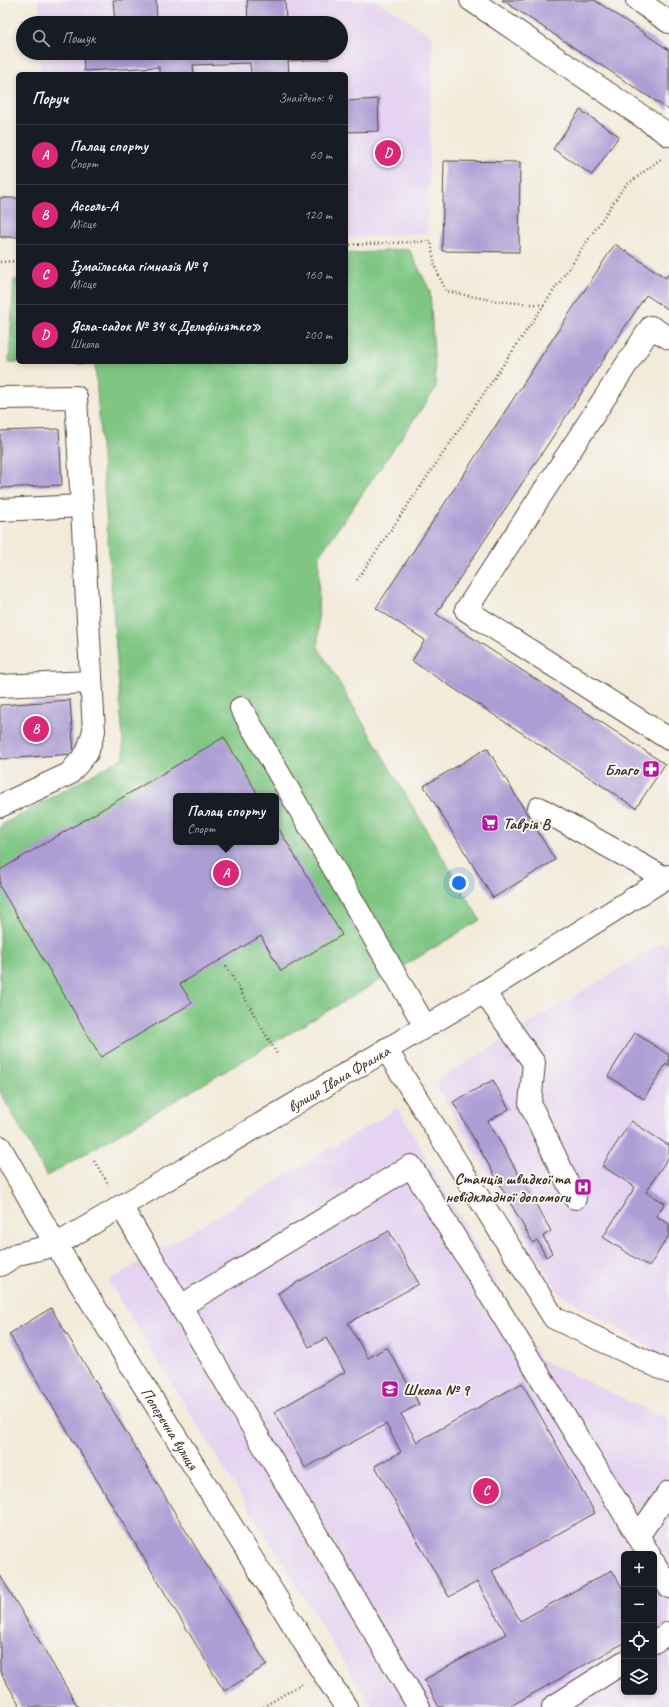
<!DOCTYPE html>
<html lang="uk">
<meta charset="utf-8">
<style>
:root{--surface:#171b24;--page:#242831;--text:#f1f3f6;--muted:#9ea1a6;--line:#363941;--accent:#db2777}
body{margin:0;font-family:Caveat,sans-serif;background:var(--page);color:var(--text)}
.controls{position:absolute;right:12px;bottom:12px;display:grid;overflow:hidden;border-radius:6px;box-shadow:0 2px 6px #0003}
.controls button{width:36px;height:36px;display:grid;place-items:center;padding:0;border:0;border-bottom:1px solid var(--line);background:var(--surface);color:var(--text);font:20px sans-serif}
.you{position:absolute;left:459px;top:883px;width:14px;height:14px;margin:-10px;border:3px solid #fff;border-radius:50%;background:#1a73e8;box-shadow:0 0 0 6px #1a73e833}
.badge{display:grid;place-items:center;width:26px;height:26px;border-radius:50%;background:var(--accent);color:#fff;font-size:13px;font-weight:700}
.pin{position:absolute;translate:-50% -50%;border:2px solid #fff;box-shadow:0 1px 4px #0006}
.popup{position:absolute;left:173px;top:793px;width:106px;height:52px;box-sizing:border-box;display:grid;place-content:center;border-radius:6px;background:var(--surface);filter:drop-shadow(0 1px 3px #0005);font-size:13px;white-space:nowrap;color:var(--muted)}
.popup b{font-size:15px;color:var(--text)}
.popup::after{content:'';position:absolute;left:50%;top:100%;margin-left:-8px;border:8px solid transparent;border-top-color:var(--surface)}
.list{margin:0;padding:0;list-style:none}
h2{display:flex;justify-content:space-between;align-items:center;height:52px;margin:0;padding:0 16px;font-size:17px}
h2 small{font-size:13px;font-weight:400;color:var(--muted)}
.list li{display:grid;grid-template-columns:26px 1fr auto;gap:12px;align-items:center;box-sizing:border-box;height:60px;padding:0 16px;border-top:1px solid var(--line)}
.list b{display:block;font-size:15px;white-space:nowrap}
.list p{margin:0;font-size:13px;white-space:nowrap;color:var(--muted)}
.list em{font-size:13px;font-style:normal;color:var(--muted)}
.icon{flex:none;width:22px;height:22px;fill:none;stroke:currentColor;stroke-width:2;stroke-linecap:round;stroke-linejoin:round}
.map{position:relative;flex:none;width:669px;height:1707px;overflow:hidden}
.search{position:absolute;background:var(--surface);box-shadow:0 2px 6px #0003;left:16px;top:16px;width:332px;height:44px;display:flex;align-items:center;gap:10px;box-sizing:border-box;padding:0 14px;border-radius:22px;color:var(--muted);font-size:15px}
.panel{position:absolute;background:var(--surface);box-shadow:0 2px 6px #0003;left:16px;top:72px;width:332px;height:292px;border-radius:6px}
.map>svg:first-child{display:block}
</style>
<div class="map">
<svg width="669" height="1707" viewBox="0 0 669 1707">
<rect width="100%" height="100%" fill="#f6f6f2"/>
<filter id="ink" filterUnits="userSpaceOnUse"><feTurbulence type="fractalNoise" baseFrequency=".025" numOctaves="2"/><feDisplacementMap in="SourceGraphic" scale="8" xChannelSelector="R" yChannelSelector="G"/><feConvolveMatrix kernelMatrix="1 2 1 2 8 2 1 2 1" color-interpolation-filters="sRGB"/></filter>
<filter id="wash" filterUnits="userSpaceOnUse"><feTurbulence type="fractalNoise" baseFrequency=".012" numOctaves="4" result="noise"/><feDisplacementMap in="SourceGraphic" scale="16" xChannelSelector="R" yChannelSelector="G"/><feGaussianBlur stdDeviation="0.9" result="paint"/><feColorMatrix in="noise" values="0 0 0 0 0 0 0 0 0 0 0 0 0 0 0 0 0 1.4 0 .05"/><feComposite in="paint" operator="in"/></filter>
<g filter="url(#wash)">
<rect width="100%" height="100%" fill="#f3ebda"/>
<g fill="#e5d3f1" fill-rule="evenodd">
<path d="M39,0h337l57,36 -6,197 -81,5v-164h-306v-21h301v-30h-301z"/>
<path d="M661,943l8,4v413l-110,-67 -125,-211z"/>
<path d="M398,1108l142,251 129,61v287h-297l-264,-426zM624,1554h30v138h-30z"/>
</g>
<path fill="#7ec682" stroke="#5c7850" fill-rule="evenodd" d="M409,249l21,42 6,97 -117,168 -1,91 162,273 -86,52 -347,204 -47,-84v-266l124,-69 -29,-393 -86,-2 5,-82 4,-1v83h328v-108zM176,796h100v46h-100z"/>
<g id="blocks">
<g fill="#ac9dd4">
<path d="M113,0h43l1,23h-42z"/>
<path d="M247,0h38l1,23h-38z"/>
<path d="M502,0h92l2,1 73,49v60z"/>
<path d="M83,53h245l1,6 -41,2 1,13h-38l-1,-11 -57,2 1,9h-35v-7l-75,4z"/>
<path d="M378,99l1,32 -33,1v-31z"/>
<path d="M580,110l39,26 -27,39 -39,-26z"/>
<path d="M444,161l76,1 -1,90 -77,-1z"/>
<rect x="0" y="198" width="18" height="39"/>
<path d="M615,244l51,34 3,-5v37l-23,-15 -210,319 229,150 -29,44 -224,-147 13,-21 -49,-32z"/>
<path d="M59,429l3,56 -62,3v-57z"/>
<path d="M70,700l4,54 -74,5v-54z"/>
<path d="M224,737l35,59h-83v46h100v-18l66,111 -61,36 -20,-35 -81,48 12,19 -91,54 -101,-170v-17z"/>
<path d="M487,748l68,112 -62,38 -69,-112z"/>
<path d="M635,1033l34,22v12l-3,-3 -22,35 -36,-23z"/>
<path d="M493,1080l16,29 -21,12 63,110 -8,5 9,17 -6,4 -9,-17 -4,3 -80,-141z"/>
<path d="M631,1121l37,24 1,-2v13l-23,36 19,11 -9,13 13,8v11l-20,32 -46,-30 32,-50 -33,-21z"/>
<path d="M389,1231l30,53 -71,39 20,35 19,-11 32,57 -18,10 16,28 105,-59 73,130 -103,58 28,50 92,-51 12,21v52l-115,64h-70l-15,-27 82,-46 -29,-52 -28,15 -74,-131 26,-14 -15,-28 -81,44 -31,-56 71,-40 -19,-34 -17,9 -31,-54z"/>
<path d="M51,1308l216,357 -43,26 -215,-357z"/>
<path d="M0,1575l16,27 62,105h-57l-21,-35z"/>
</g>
</g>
</g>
<g filter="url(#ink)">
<use href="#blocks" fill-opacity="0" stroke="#57473a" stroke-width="1"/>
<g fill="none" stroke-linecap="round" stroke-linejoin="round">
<defs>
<g id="minor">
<path d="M471,0l198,135"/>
<path d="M637,0l32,22"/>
<path d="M669,338l-18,-11 -185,283 203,129"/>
<path d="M0,398l76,-1 18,334 -7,22 -18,21 -69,32"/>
<path d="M0,510l81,-4"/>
<path d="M0,686l91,-4"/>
<path d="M241,708l184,318"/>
<path d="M539,808l126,70"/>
<path d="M484,992l50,71 -4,41 45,94"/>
<path d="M386,1049l168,269 115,54"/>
<path id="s1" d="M0,1147l56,98 266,426 24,36"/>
<path d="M121,1206l298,501"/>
<path id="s2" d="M0,1265l18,-11 38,-9 428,-253 185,-116"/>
<path d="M181,1306l230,-140 238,388"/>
<path d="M638,1536l31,-44"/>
<path d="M654,1563l15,24"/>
<path d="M654,1642l15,-9"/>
<path d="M553,1707l71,-45"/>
</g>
</defs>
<use href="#minor" stroke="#57473a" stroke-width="24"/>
<g stroke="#57473a" stroke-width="2.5" stroke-dasharray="1 3" stroke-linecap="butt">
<path d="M346,245l85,-4 4,26 11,24 49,10 49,4"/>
<path d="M0,262l18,-1"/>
<path d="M357,580l267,-393 38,-29"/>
<path d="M226,966l51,88"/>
<path d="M94,1161l15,24"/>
<path d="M263,1707l40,-24"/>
</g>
<use href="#minor" stroke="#fff" stroke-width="22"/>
</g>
</g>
<defs>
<symbol id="pharmacy-square" viewBox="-11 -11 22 22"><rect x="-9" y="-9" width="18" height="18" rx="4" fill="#b5179e" stroke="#f6f6f2"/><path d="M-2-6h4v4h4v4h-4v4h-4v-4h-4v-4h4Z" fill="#fff"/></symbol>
<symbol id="supermarket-square" viewBox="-11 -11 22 22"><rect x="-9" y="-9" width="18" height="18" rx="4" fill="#b5179e" stroke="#f6f6f2"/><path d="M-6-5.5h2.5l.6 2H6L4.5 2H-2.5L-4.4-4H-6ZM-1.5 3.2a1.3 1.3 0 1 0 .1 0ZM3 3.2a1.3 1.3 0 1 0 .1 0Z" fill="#fff"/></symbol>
<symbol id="hospital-square" viewBox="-11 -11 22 22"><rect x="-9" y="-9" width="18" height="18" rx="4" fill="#b5179e" stroke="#f6f6f2"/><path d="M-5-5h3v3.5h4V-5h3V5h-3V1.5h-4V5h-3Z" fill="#fff"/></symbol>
<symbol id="school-square" viewBox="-11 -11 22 22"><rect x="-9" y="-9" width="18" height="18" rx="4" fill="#b5179e" stroke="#f6f6f2"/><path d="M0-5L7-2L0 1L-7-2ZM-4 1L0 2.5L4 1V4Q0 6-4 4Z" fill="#fff"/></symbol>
</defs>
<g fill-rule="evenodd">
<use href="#pharmacy-square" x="641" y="759" width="20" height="20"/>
<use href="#supermarket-square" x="480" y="813" width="20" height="20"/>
<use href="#hospital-square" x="573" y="1177" width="20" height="20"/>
<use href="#school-square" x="380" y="1379" width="20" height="20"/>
</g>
<g text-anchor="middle" stroke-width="4" stroke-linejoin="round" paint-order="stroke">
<g font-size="16" font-weight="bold" fill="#3b2a1e" stroke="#f6f6f2" text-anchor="end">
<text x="638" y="775">Благо</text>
<text x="503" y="829" text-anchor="start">Таврія В</text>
<text x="570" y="1184">Станція швидкої та<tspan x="570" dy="18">невідкладної допомоги</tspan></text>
<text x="403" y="1395" text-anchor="start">Школа № 9</text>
</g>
<g font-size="16" fill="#3b2a1e" stroke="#f6f6f2">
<text dy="6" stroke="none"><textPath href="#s2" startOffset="388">вулиця Івана Франка</textPath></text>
<text dy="6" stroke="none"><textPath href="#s1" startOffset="329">Поперечна вулиця</textPath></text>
</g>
</g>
</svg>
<div class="controls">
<button>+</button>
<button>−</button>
<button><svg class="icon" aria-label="locate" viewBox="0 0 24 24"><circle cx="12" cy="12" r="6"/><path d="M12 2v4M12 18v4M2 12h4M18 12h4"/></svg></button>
<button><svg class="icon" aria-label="layers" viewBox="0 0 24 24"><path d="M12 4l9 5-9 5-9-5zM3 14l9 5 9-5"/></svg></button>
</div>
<div class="you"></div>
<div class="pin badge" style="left:226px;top:873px">A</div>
<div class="popup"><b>Палац спорту</b>Спорт</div>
<div class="pin badge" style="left:36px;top:729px">B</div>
<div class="pin badge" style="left:486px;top:1491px">C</div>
<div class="pin badge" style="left:388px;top:153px">D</div>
<div class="search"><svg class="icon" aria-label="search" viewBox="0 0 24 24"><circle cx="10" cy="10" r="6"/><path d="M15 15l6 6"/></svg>Пошук</div>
<section class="panel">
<h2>Поруч<small>Знайдено: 4</small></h2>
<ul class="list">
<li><span class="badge">A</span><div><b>Палац спорту</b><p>Спорт</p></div><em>60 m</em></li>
<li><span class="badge">B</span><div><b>Ассоль-А</b><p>Місце</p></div><em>120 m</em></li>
<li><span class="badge">C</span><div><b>Ізмаїльська гімназія № 9</b><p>Місце</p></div><em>160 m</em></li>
<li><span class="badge">D</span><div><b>Ясла-садок № 34 «Дельфінятко»</b><p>Школа</p></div><em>200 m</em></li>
</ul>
</section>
</div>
